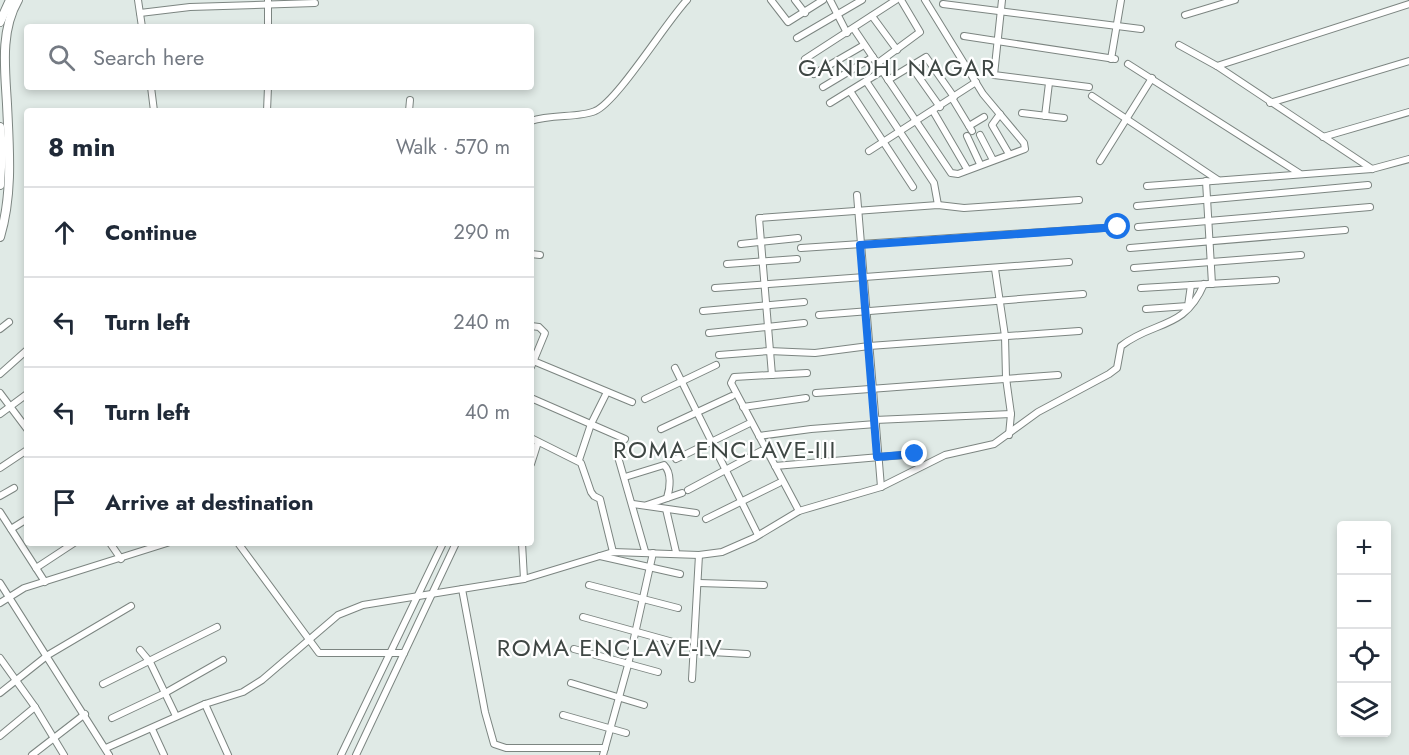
<!DOCTYPE html>
<meta charset="utf-8">
<style>
:root{--surface:#fff;--page:#f2f2f3;--text:#1f2937;--muted:#747a83;--line:#e0e1e3}
body{margin:0;font-family:Jost,sans-serif;background:var(--page);color:var(--text)}
.controls{position:absolute;right:18px;bottom:18px;display:grid;overflow:hidden;border-radius:6px;box-shadow:0 3px 9px #0003}
.controls button{width:54px;height:54px;display:grid;place-items:center;padding:0;border:0;border-bottom:2px solid var(--line);background:var(--surface);color:var(--text);font:30px sans-serif}
.stop{position:absolute;width:18px;height:18px;margin:-14px;border:4px solid #1a73e8;border-radius:50%;background:#fff}
.stop.end{background:#1a73e8;border-color:#fff;box-shadow:0 2px 6px #0008}
.list{margin:0;padding:0;list-style:none}
h2{display:flex;justify-content:space-between;align-items:center;height:78px;margin:0;padding:0 24px;font-size:26px}
h2 small{font-size:20px;font-weight:400;color:var(--muted)}
.list li{display:grid;grid-template-columns:39px 1fr auto;gap:18px;align-items:center;box-sizing:border-box;height:90px;padding:0 24px;border-top:2px solid var(--line)}
.list b{display:block;font-size:22px;white-space:nowrap}
.list em{font-size:20px;font-style:normal;color:var(--muted)}
.icon{flex:none;width:33px;height:33px;fill:none;stroke:currentColor;stroke-width:2;stroke-linecap:round;stroke-linejoin:round}
.map{position:relative;flex:none;width:1409px;height:755px;overflow:hidden}
.search{position:absolute;background:var(--surface);box-shadow:0 3px 9px #0003;left:24px;top:24px;width:510px;height:66px;display:flex;align-items:center;gap:15px;box-sizing:border-box;padding:0 21px;border-radius:6px;color:var(--muted);font-size:22px}
.panel{position:absolute;background:var(--surface);box-shadow:0 3px 9px #0003;left:24px;top:108px;width:510px;height:438px;border-radius:6px}
.map>svg:first-child{display:block}
</style>
<div class="map">
<svg width="1409" height="755" viewBox="0 0 1409 755">
<rect width="100%" height="100%" fill="#e0eae6"/>
<g fill="none" stroke-linecap="round" stroke-linejoin="round">
<defs>
<g id="minor">
<path d="M138,0l4,27"/>
<path d="M268,0v27"/>
<path d="M771,0l17,22 35,-22"/>
<path d="M795,0l10,13"/>
<path d="M830,0l17,33"/>
<path d="M1002,0l-8,75 95,12"/>
<path d="M943,4l198,25"/>
<path d="M140,13l50,-6 125,-4"/>
<path d="M1185,15l50,-15"/>
<path d="M872,16l25,34"/>
<path d="M854,29l97,144 7,1 67,-25 -1,-6 -41,-49 -58,-94"/>
<path d="M964,36l151,23"/>
<path d="M797,38l65,-38"/>
<path d="M1179,45l38,21 155,103"/>
<path d="M805,59l91,-59"/>
<path d="M1111,59l10,-59"/>
<path d="M878,63l42,-31 -19,-32"/>
<path d="M1128,64l171,109"/>
<path d="M911,66l29,41"/>
<path d="M1217,66l192,-62"/>
<path d="M814,74l50,-29"/>
<path d="M888,80l38,-23 28,40"/>
<path d="M866,81l68,102 4,22"/>
<path d="M151,87l3,24"/>
<path d="M823,87l50,-30"/>
<path d="M850,91l63,96"/>
<path d="M1092,96l126,84"/>
<path d="M952,98l20,33"/>
<path d="M830,103l52,-32"/>
<path d="M1270,103l139,-42"/>
<path d="M267,111l1,-24"/>
<path d="M409,111l1,-11"/>
<path d="M933,111l34,58"/>
<path d="M1022,113l42,5"/>
<path d="M1000,114l-8,11 17,29"/>
<path d="M1045,116l4,-33"/>
<path d="M531,121c20,-7 49,-3 64,-10 22,-9 71,-89 92,-111"/>
<path d="M969,126l15,-9"/>
<path d="M980,135l13,25"/>
<path d="M967,136l13,28"/>
<path d="M1323,137l86,-25"/>
<path d="M869,151l107,-69"/>
<path d="M1100,161l52,-83"/>
<path d="M1206,181l6,103"/>
<path d="M1147,186l225,-17 37,-10"/>
<path d="M857,195l24,292"/>
<path d="M1137,206l231,-21"/>
<path d="M1138,227l232,-20"/>
<path d="M741,244l57,-6"/>
<path d="M801,248l317,-21"/>
<path d="M1130,248l215,-18"/>
<path d="M531,254l9,1"/>
<path d="M727,264l70,-5"/>
<path d="M1134,268l167,-13"/>
<path d="M995,269l10,67 1,42 5,36 -2,21"/>
<path d="M715,288l354,-26"/>
<path d="M1141,288l135,-8"/>
<path d="M1146,309l42,-3 3,-21"/>
<path d="M703,311l101,-9"/>
<path d="M819,315l264,-21"/>
<path d="M531,326l8,1 6,6 -14,34"/>
<path d="M0,329l9,-7"/>
<path d="M709,333l95,-10"/>
<path d="M719,355l50,-4 46,2 54,-7 210,-15"/>
<path d="M531,360l101,42"/>
<path d="M675,368l83,167"/>
<path d="M0,374l27,-24"/>
<path d="M772,375l-13,-157 179,-13 26,3 115,-8"/>
<path d="M0,393l27,36"/>
<path d="M816,393l242,-18"/>
<path d="M531,398l94,41"/>
<path d="M645,399l71,-34"/>
<path d="M743,407l63,-9"/>
<path d="M0,414l27,-20"/>
<path d="M875,420l136,-6"/>
<path d="M661,429l71,-33"/>
<path d="M759,436l52,-7 65,-5"/>
<path d="M531,438l50,25 10,29 3,4 6,3 13,53"/>
<path d="M618,457l27,94"/>
<path d="M676,459l72,-35"/>
<path d="M579,460l12,-36 16,-32"/>
<path d="M531,464l7,-22"/>
<path d="M775,466l140,-12"/>
<path d="M0,468l27,-18"/>
<path d="M625,477l39,-12c8,8 6,23 3,33"/>
<path d="M688,490l73,-39"/>
<path d="M0,496l14,-8"/>
<path d="M633,504l63,9"/>
<path d="M647,505l35,-12"/>
<path d="M666,509l10,43"/>
<path d="M799,511l-68,-128 3,-6 73,-4"/>
<path d="M0,512l45,70"/>
<path d="M706,519l73,-36"/>
<path d="M11,529l16,-10"/>
<path d="M110,543l11,16"/>
<path d="M238,543l81,110h85"/>
<path d="M522,543l2,36"/>
<path d="M600,556l80,18"/>
<path d="M36,568l38,-25"/>
<path d="M0,583l109,172"/>
<path d="M699,583l65,2"/>
<path d="M589,585l89,23"/>
<path d="M462,589l23,123 9,32 12,4h99"/>
<path d="M0,603l24,-15 143,-45"/>
<path d="M583,617l90,25"/>
<path d="M574,649l84,23"/>
<path d="M140,650l10,12 26,54"/>
<path d="M694,651l53,3"/>
<path d="M0,658l35,49 29,48"/>
<path d="M692,679l7,-124"/>
<path d="M571,683l73,22"/>
<path d="M103,684l114,-57"/>
<path d="M0,693l48,-38 83,-49"/>
<path d="M205,704l23,51"/>
<path d="M563,715l63,18"/>
<path d="M112,718l53,-25 58,-33"/>
<path d="M152,729l12,26"/>
<path d="M0,736l35,-29"/>
<path d="M106,748l99,-44 38,-12 19,-12 76,-65 25,-10 161,-26 89,-27 86,3 23,-3 32,-14 45,-27 82,-24 64,-32 49,-11 44,-32 71,-38 8,-6 4,-22c33,-26 63,-15 83,-62"/>
<path d="M32,755l53,-41"/>
<path d="M341,755l102,-212"/>
<path d="M356,755l100,-212"/>
<path d="M603,755l25,-90 25,-112"/>
</g>
<g id="major">
<path d="M0,22l10,-22"/>
<path d="M0,127l2,22 -2,36"/>
<path d="M0,237c13,-43 9,-89 7,-133 -2,-35 -7,-73 11,-104"/>
</g>
</defs>
<use href="#minor" stroke="#7c8581" stroke-width="8"/>
<use href="#major" stroke="#7c8581" stroke-width="10"/>
<use href="#minor" stroke="#fff" stroke-width="6"/>
<use href="#major" stroke="#fff" stroke-width="8"/>
</g>
<g fill="none" stroke-linecap="round" stroke-linejoin="round">
<path stroke="#1a73e8" stroke-width="8" d="M915,454l-38,3 -17,-212 258,-18"/>
</g>
<g text-anchor="middle" stroke-width="4.5" stroke-linejoin="round" paint-order="stroke">
<g font-size="24" letter-spacing="1.5" fill="#3f4744" stroke="#fff">
<text x="897" y="76">GANDHI NAGAR</text>
<text x="725" y="458">ROMA ENCLAVE-III</text>
<text x="610" y="656">ROMA ENCLAVE-IV</text>
</g>
</g>
</svg>
<div class="controls">
<button>+</button>
<button>−</button>
<button><svg class="icon" aria-label="locate" viewBox="0 0 24 24"><circle cx="12" cy="12" r="6"/><path d="M12 2v4M12 18v4M2 12h4M18 12h4"/></svg></button>
<button><svg class="icon" aria-label="layers" viewBox="0 0 24 24"><path d="M12 4l9 5-9 5-9-5zM3 14l9 5 9-5"/></svg></button>
</div>
<div class="stop" style="left:1118px;top:227px"></div>
<div class="stop end" style="left:915px;top:454px"></div>
<div class="search"><svg class="icon" aria-label="search" viewBox="0 0 24 24"><circle cx="10" cy="10" r="6"/><path d="M15 15l6 6"/></svg>Search here</div>
<section class="panel">
<h2>8 min<small>Walk · 570 m</small></h2>
<ul class="list">
<li><svg class="icon" aria-label="ahead" viewBox="0 0 24 24"><path d="M12 20V5M6 11l6-6 6 6"/></svg><div><b>Continue</b></div><em>290 m</em></li>
<li><svg class="icon" aria-label="left" viewBox="0 0 24 24"><path d="M17 20v-9H6M10 6l-5 5 5 5"/></svg><div><b>Turn left</b></div><em>240 m</em></li>
<li><svg class="icon" aria-label="left" viewBox="0 0 24 24"><path d="M17 20v-9H6M10 6l-5 5 5 5"/></svg><div><b>Turn left</b></div><em>40 m</em></li>
<li><svg class="icon" aria-label="arrive" viewBox="0 0 24 24"><path d="M6 21V4h12l-3 4 3 4H6"/></svg><div><b>Arrive at destination</b></div></li>
</ul>
</section>
</div>
